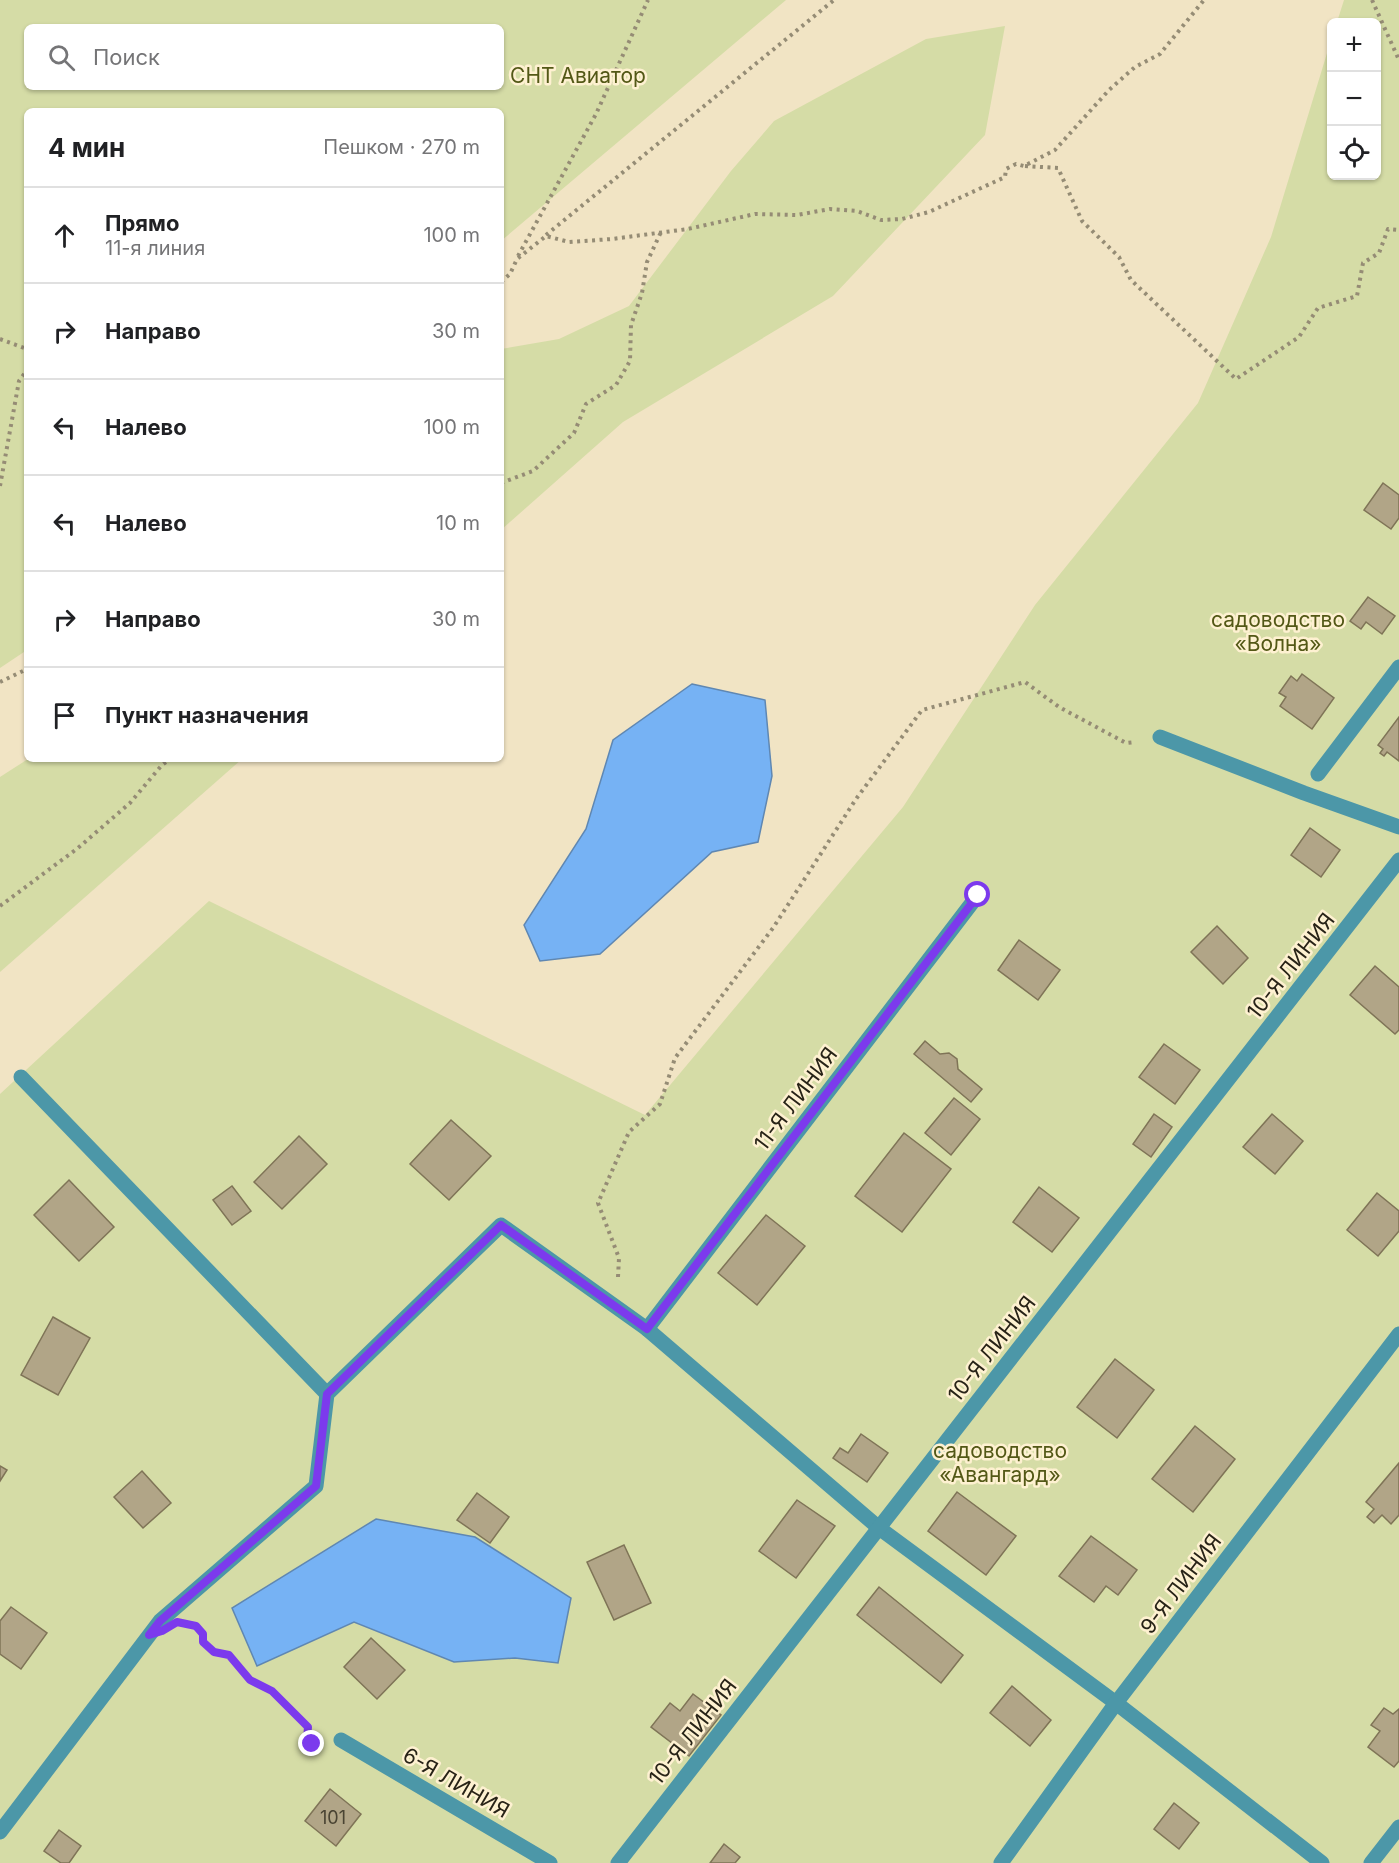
<!DOCTYPE html>
<html lang="ru">
<meta charset="utf-8">
<style>
:root{--surface:#fff;--page:#f6f6f6;--text:#202124;--muted:#757577;--line:#e0e0e0}
body{margin:0;font-family:Inter,sans-serif;background:var(--page);color:var(--text)}
.controls{position:absolute;right:18px;top:18px;display:grid;overflow:hidden;border-radius:9px;box-shadow:0 2px 4px #0004}
.controls button{width:54px;height:54px;display:grid;place-items:center;padding:0;border:0;border-bottom:2px solid var(--line);background:var(--surface);color:var(--text);font:30px sans-serif}
.stop{position:absolute;width:18px;height:18px;margin:-14px;border:4px solid #7c3aed;border-radius:50%;background:#fff}
.stop.end{background:#7c3aed;border-color:#fff;box-shadow:0 2px 6px #0008}
.list{margin:0;padding:0;list-style:none}
h2{display:flex;justify-content:space-between;align-items:center;height:78px;margin:0;padding:0 24px;font-size:26px}
h2 small{font-size:20px;font-weight:400;color:var(--muted)}
.list li{display:grid;grid-template-columns:39px 1fr auto;gap:18px;align-items:center;box-sizing:border-box;height:96px;padding:0 24px;border-top:2px solid var(--line)}
.list b{display:block;font-size:22px;white-space:nowrap}
.list p{margin:0;font-size:20px;white-space:nowrap;color:var(--muted)}
.list em{font-size:20px;font-style:normal;color:var(--muted)}
.icon{flex:none;width:33px;height:33px;fill:none;stroke:currentColor;stroke-width:2;stroke-linecap:round;stroke-linejoin:round}
.map{position:relative;flex:none;width:1399px;height:1863px;overflow:hidden}
.search{position:absolute;background:var(--surface);box-shadow:0 2px 4px #0004;left:24px;top:24px;width:480px;height:66px;display:flex;align-items:center;gap:15px;box-sizing:border-box;padding:0 21px;border-radius:9px;color:var(--muted);font-size:22px}
.panel{position:absolute;background:var(--surface);box-shadow:0 2px 4px #0004;left:24px;top:108px;width:480px;height:654px;border-radius:9px}
.map>svg:first-child{display:block}
</style>
<div class="map">
<svg width="1399" height="1863" viewBox="0 0 1399 1863">
<rect width="100%" height="100%" fill="#f1e4c4"/>
<g fill="#d5dca6" fill-rule="evenodd">
<path d="M0,0h786l-285,241v-130h-474v539l-27,18zM27,27h474v60h-474z"/>
<path d="M1344,0h55v1863h-1399v-769l209,-193 436,214 258,-308 132,-202 163,-202 73,-166 60,-197 1,136h44v-154h-39z"/>
<path d="M1005,26l-20,109 -152,161 -210,126 -122,108v-181l58,-10 70,-33 102,-135 43,-50 152,-82z"/>
<path d="M28,759h214l-242,213v-195z"/>
</g>
<g fill="#76b2f4" stroke="#5f87b2" stroke-width="1.5">
<path d="M692,684l73,16 7,76 -14,66 -46,10 -112,102 -60,7 -16,-36 62,-96 27,-89z"/>
<path d="M376,1519l99,18 96,61 -13,65 -43,-5 -61,4 -100,-40 -97,44 -25,-58z"/>
</g>
<g fill="#b1a587" stroke="#7f7457" stroke-width="1.5">
<path d="M1383,483l16,12v23l-8,11 -27,-19z"/>
<path d="M1368,597l27,19 -13,18 -16,-12 -5,7 -11,-8z"/>
<path d="M1302,674l32,24 -22,31 -32,-23 6,-9 -7,-4 12,-17 6,5z"/>
<path d="M1399,717v44l-12,-9 -3,4 -4,-3 3,-4 -5,-4z"/>
<path d="M1310,828l30,22 -19,27 -30,-22z"/>
<path d="M1217,926l31,32 -25,26 -32,-32z"/>
<path d="M1019,940l41,30 -22,30 -40,-30z"/>
<path d="M1375,966l24,21v43l-4,4 -45,-39z"/>
<path d="M925,1041l15,13 9,-1 8,6 1,10 24,20 -11,13 -57,-48z"/>
<path d="M1164,1044l36,26 -25,34 -36,-27z"/>
<path d="M954,1098l26,21 -29,36 -26,-22z"/>
<path d="M1154,1114l18,13 -21,30 -18,-13z"/>
<path d="M1272,1114l31,27 -28,33 -32,-27z"/>
<path d="M451,1120l40,36 -42,44 -39,-36z"/>
<path d="M904,1133l47,36 -49,63 -47,-36z"/>
<path d="M299,1136l28,28 -45,45 -28,-27z"/>
<path d="M69,1180l45,47 -35,34 -45,-46z"/>
<path d="M232,1186l19,25 -19,14 -19,-25z"/>
<path d="M1039,1187l40,31 -27,34 -39,-30z"/>
<path d="M1377,1193l22,18v20l-21,25 -31,-26z"/>
<path d="M766,1215l39,31 -48,59 -39,-32z"/>
<path d="M53,1317l37,21 -32,57 -37,-20z"/>
<path d="M1115,1359l39,31 -37,48 -40,-31z"/>
<path d="M1195,1426l40,33 -42,53 -41,-33z"/>
<path d="M861,1434l27,19 -21,29 -34,-24 7,-10 8,5z"/>
<path d="M1399,1463v52l-8,9 -9,-9 -8,8 -7,-6 7,-8 -8,-7z"/>
<path d="M0,1466l7,4 -7,11z"/>
<path d="M142,1471l29,32 -28,25 -29,-31z"/>
<path d="M957,1492l59,44 -30,39 -58,-44z"/>
<path d="M477,1493l32,24 -19,26 -33,-23z"/>
<path d="M797,1500l38,26 -39,52 -37,-27z"/>
<path d="M1091,1536l46,34 -19,25 -12,-9 -12,16 -35,-26z"/>
<path d="M624,1545l27,58 -37,17 -27,-58z"/>
<path d="M879,1587l84,68 -22,28 -84,-68z"/>
<path d="M11,1607l36,26 -26,36 -21,-15v-33z"/>
<path d="M371,1638l34,32 -28,29 -33,-32z"/>
<path d="M1012,1686l39,34 -21,26 -40,-33z"/>
<path d="M693,1694l28,21 -32,41 -38,-29 19,-24 10,8z"/>
<path d="M1384,1708l9,6 6,-5v52l-5,6 -26,-20 12,-16 -9,-6z"/>
<path d="M330,1789l31,25 -25,32 -31,-25z"/>
<path d="M1174,1803l25,20 -20,26 -25,-20z"/>
<path d="M59,1830l22,16 -12,17h-8l-17,-12z"/>
<path d="M724,1844l16,13 -5,6h-25z"/>
</g>
<g fill="none" stroke-linecap="round" stroke-linejoin="round">
<g stroke="#958c75" stroke-width="4" stroke-dasharray="3 4.5" stroke-linecap="butt">
<path d="M1372,0l27,60"/>
<path d="M1025,166l33,2 24,53 37,36 12,23 105,99 63,-42 19,-29 39,-12 6,-33 16,-10 9,-24 11,1"/>
<path d="M546,235l288,-235"/>
<path d="M518,256l78,-142 52,-114"/>
<path d="M501,282l9,-8 7,-15 29,-23 23,6 43,-3 76,-10 67,-15 42,1 33,-6 27,2 24,9 21,-1 27,-7 76,-35 1,-8 10,-5 8,2 31,-16 54,-60 26,-23 25,-13 44,-54"/>
<path d="M0,339l27,10"/>
<path d="M501,483l32,-12 41,-38 12,-29 30,-19 14,-24 1,-36 11,-32 5,-31 14,-30"/>
<path d="M0,486l19,-105 8,-11"/>
<path d="M0,682l27,-13"/>
<path d="M0,906l78,-58 52,-45 32,-38 8,-6"/>
<path d="M618,1277l1,-19 -21,-55 31,-71 31,-28 15,-46 98,-130 83,-129 66,-89 103,-28 34,25 67,36 9,-1"/>
<path d="M193,1626l10,8v8l11,9 15,4 22,25 21,11 36,36 -1,12 5,5 4,-1"/>
</g>
<g stroke="#4c97a8" stroke-width="15">
<path d="M1160,737l144,56 95,34"/>
<path d="M1318,774l81,-107"/>
<path d="M21,1077l306,317"/>
<path d="M647,1329l331,-434"/>
<path d="M341,1740l209,123"/>
<path d="M0,1832l160,-211 156,-135 11,-92 174,-169 146,104 232,199 237,175 206,160"/>
<path d="M618,1863l781,-1003"/>
<path d="M1001,1863l115,-160 283,-369"/>
<path d="M1371,1863l28,-36"/>
</g>
</g>
<g fill="none" stroke-linecap="round" stroke-linejoin="round">
<path stroke="#7c3aed" stroke-width="8" d="M312,1744l-5,-5 1,-12 -36,-36 -22,-11 -21,-25 -15,-3 -11,-10v-8l-7,-8 -19,-4 -15,9 -13,4 11,-14 156,-135 11,-92 174,-169 146,104 331,-434"/>
</g>
<g text-anchor="middle" stroke-width="5" stroke-linejoin="round" paint-order="stroke">
<g font-size="18" fill="#4a4433">
<text x="333" y="1824">101</text>
</g>
<g font-size="21" fill="#535816" stroke="#fef1d1">
<text x="578" y="83">СНТ Авиатор</text>
<text x="1278" y="627">садоводство<tspan x="1278" dy="24">«Волна»</tspan></text>
<text x="1000" y="1458">садоводство<tspan x="1000" dy="24">«Авангард»</tspan></text>
</g>
<g font-size="21" fill="#282317" stroke="#fef1d1">
<text transform="translate(1291 966) rotate(-52)" y="7">10-Я ЛИНИЯ</text>
<text transform="translate(796 1099) rotate(-53)" y="7">11-Я ЛИНИЯ</text>
<text transform="translate(992 1349) rotate(-52)" y="7">10-Я ЛИНИЯ</text>
<text transform="translate(1181 1584) rotate(-53)" y="7">9-Я ЛИНИЯ</text>
<text transform="translate(693 1732) rotate(-52)" y="7">10-Я ЛИНИЯ</text>
<text transform="translate(456 1783) rotate(30)" y="7">6-Я ЛИНИЯ</text>
</g>
</g>
</svg>
<div class="controls">
<button>+</button>
<button>−</button>
<button><svg class="icon" aria-label="locate" viewBox="0 0 24 24"><circle cx="12" cy="12" r="6"/><path d="M12 2v4M12 18v4M2 12h4M18 12h4"/></svg></button>
</div>
<div class="stop" style="left:978px;top:895px"></div>
<div class="stop end" style="left:312px;top:1744px"></div>
<div class="search"><svg class="icon" aria-label="search" viewBox="0 0 24 24"><circle cx="10" cy="10" r="6"/><path d="M15 15l6 6"/></svg>Поиск</div>
<section class="panel">
<h2>4 мин<small>Пешком · 270 m</small></h2>
<ul class="list">
<li><svg class="icon" aria-label="ahead" viewBox="0 0 24 24"><path d="M12 20V5M6 11l6-6 6 6"/></svg><div><b>Прямо</b><p>11-я линия</p></div><em>100 m</em></li>
<li><svg class="icon" aria-label="right" viewBox="0 0 24 24"><path d="M7 20v-9h11M14 6l5 5-5 5"/></svg><div><b>Направо</b></div><em>30 m</em></li>
<li><svg class="icon" aria-label="left" viewBox="0 0 24 24"><path d="M17 20v-9H6M10 6l-5 5 5 5"/></svg><div><b>Налево</b></div><em>100 m</em></li>
<li><svg class="icon" aria-label="left" viewBox="0 0 24 24"><path d="M17 20v-9H6M10 6l-5 5 5 5"/></svg><div><b>Налево</b></div><em>10 m</em></li>
<li><svg class="icon" aria-label="right" viewBox="0 0 24 24"><path d="M7 20v-9h11M14 6l5 5-5 5"/></svg><div><b>Направо</b></div><em>30 m</em></li>
<li><svg class="icon" aria-label="arrive" viewBox="0 0 24 24"><path d="M6 21V4h12l-3 4 3 4H6"/></svg><div><b>Пункт назначения</b></div></li>
</ul>
</section>
</div>
